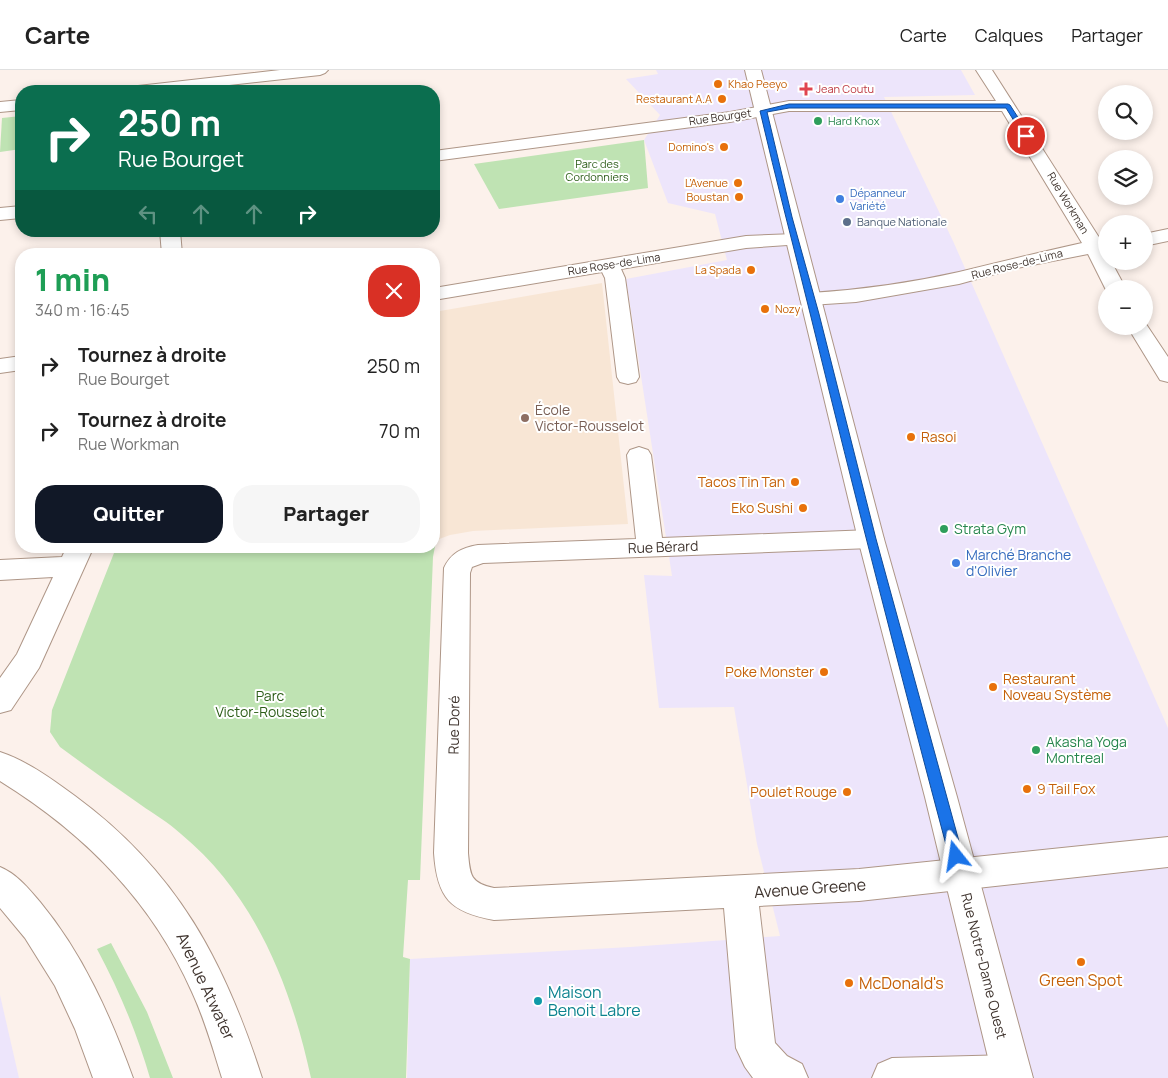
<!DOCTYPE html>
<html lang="fr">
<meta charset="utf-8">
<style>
:root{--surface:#fff;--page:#f6f6f6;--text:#222;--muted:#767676;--line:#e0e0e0;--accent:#111827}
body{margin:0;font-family:Manrope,sans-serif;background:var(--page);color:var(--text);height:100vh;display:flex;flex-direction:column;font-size:19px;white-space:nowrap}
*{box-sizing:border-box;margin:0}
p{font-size:16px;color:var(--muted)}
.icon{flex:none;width:28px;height:28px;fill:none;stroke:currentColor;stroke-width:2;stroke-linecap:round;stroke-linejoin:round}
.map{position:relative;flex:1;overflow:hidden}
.side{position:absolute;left:15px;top:178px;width:425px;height:305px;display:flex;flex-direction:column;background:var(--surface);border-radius:20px;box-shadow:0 2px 8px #0003}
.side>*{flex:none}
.hud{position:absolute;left:15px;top:15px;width:425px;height:152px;border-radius:20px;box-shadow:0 2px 8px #0003;background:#0b6e4f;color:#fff;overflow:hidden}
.controls{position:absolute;left:1098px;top:15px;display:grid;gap:10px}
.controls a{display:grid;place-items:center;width:55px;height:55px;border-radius:50%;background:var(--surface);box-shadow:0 2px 8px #0003;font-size:25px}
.pin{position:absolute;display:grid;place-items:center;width:42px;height:42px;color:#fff;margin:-21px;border:2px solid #fff;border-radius:50%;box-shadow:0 1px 5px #0007}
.me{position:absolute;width:55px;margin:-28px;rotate:345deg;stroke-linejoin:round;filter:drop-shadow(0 0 4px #0008)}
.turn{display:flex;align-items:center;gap:18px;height:105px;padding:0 20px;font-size:22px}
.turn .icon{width:65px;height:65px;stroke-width:2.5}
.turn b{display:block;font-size:35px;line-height:42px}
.lanes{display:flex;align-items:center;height:48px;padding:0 20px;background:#0003;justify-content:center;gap:25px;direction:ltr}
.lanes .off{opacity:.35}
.round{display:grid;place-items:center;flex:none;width:52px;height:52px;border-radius:20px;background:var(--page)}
.head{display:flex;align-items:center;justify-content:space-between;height:85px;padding:0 20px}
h1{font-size:30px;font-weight:800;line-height:38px;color:#1e9e55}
.cta{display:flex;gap:10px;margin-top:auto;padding:10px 20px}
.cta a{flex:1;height:58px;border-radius:20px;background:var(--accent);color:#fff;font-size:20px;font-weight:800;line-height:58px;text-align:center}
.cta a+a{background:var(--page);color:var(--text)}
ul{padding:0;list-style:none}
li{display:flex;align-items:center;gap:15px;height:65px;padding:0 20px}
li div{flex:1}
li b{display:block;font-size:19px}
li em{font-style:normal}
header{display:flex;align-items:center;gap:30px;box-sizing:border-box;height:70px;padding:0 25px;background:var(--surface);border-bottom:1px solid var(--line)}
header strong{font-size:24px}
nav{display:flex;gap:28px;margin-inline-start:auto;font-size:18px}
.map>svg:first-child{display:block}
.commercial{fill:#ede5fb}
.education{fill:#f8e6d5}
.green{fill:#bfe3b3}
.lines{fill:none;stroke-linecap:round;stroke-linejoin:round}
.minor-casing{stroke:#ae9687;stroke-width:2}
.major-casing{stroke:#ae9687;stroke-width:2}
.minor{fill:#fff;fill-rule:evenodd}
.major{fill:#fff;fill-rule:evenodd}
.route{fill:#1a73e8;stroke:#114b97}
.food-dot{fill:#e8710a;stroke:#fff;stroke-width:2}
.health-dot{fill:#e0444e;stroke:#fff;stroke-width:2}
.leisure-dot{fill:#2e9e5b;stroke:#fff;stroke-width:2}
.shop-dot{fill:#3f7fe0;stroke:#fff;stroke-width:2}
.service-dot{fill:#5c6f8a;stroke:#fff;stroke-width:2}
.education-dot{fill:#8d6e63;stroke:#fff;stroke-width:2}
.culture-dot{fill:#0f9aa8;stroke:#fff;stroke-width:2}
.labels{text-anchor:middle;stroke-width:4;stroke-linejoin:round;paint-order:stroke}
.far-food-label{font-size:11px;fill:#c56008;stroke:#fff;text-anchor:end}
.far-health-label{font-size:11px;fill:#be3a42;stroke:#fff;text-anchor:start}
.far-street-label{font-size:11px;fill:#40352f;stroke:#fff}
.far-leisure-label{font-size:11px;fill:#27864d;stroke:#fff;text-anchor:start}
.far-park-label{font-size:11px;fill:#2b5c17;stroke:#fff}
.far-shop-label{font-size:11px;fill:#366cbe;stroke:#fff;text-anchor:start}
.far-service-label{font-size:11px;fill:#4e5e75;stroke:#fff;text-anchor:start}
.education-label{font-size:14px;fill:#785e54;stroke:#fff;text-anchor:start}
.food-label{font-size:14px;fill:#c56008;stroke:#fff;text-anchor:end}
.leisure-label{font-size:14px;fill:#27864d;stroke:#fff;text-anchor:start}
.street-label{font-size:14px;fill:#40352f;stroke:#fff}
.shop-label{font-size:14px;fill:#366cbe;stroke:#fff;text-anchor:start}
.park-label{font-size:14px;fill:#2b5c17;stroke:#fff}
.near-street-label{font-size:16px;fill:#40352f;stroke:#fff}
.near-food-label{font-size:16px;fill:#c56008;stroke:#fff}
.near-culture-label{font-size:16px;fill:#0d838f;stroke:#fff;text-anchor:start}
</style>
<header>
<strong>Carte</strong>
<nav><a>Carte</a><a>Calques</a><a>Partager</a></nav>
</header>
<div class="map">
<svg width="1168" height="1008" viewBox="0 0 1168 1008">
<rect width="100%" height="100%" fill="#fcf1eb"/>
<g class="commercial">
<polygon points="656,0 961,0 975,25 884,27 953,171 1168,658 1168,1008 407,1008 410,889 630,877 780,866 757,774 734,637 659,638 644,505 672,506 626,209 727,190 715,144 668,133 644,70 660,45 626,9 658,4"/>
<polygon points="0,925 19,1008 0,1008"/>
</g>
<g class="education">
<polygon points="602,213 628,454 473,461 450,465 434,471 434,242"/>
<polygon points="116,476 218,476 210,480 114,483"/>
</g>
<g class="green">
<polygon points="21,46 21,79 0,82 2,48"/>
<polygon points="644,70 648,118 499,139 474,94"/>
<path d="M434,471H436L433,487L420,810H408L403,887L410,889L406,1008H311C291,916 255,825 181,764C169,753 154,744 141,735C114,716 87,697 60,677L50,662L52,640L114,483L210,480L218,476H434Z"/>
<path d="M111,873L147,942L173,1008H150C137,963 119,920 97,879Z"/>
</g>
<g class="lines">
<defs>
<g id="minor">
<polygon points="280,0 328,0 325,3 320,5 176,21 130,21 132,18 138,16"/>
<path d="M976,0H992L1100,169L1106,168V191H1111L1126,219L1106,220L1088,184L1017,198L959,214L856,232L810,235L803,233L800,229L803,225L810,223C860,220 910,213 959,202C1000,192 1041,182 1082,173L1002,41H789L730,52L434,91V81L730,42L789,31H996Z"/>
<polygon points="21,30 21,40 0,42 0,32"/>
<polygon points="21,136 21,148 0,150 0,138"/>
<polygon points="1168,159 1168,171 1144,176 1144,164"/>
<polygon points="160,161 180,161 182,184 162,184"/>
<polygon points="795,164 802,166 805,170 802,174 746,178 621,199 625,208 639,307 636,312 628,314 620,312 617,307 605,208 602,202 434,230 434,218 746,166"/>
<polygon points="1144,251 1168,287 1168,312 1160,310 1127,256 1144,256"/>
<polygon points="21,286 21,300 0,303 0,289"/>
<path d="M639,377L648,380L651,385L662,468L871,460L880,463L884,469L880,475L871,478L483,493L472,497L470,503L468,783C470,805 470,813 494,818L859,799L1168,767V797L859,831L759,836L775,973L787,986L802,994L808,1008H753L745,997L736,978L724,838L494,850C450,842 437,828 434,783L444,498C451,483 461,478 478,475L636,469L627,385L630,380Z"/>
<polygon points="67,476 94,476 39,598 11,640 0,643 0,608 17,584 53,507 0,510 0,490 62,487"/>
<polygon points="1012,985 1026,991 1032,1005 1031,1008 872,1008 878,994 892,988"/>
</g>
<g id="major">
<polygon points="745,0 761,0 884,469 957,727 1033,1008 993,1008 925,727 858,469"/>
<path d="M0,682C27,691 52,709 75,726C177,801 224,890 262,1008H222C213,979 205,950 192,922C152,831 84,763 0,711Z"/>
<path d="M0,797C17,804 28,818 40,832C83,884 110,945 133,1008H93L75,959L55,916L25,868L0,838Z"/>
</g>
</defs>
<use href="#minor" class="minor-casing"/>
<use href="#major" class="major-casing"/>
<use href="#minor" class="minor"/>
<use href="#major" class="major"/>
</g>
<path class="route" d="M789,34H1008L1010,35L1030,66L1024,67L1006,38H789L767,42L792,147L819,244L876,469L963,786L961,790L956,792L951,790L949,786C901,606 855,427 811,247C794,178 776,110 760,41Z"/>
<g class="food-dot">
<circle cx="718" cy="14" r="5"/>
<circle cx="722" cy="29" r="5"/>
<circle cx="724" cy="77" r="5"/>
<circle cx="738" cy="113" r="5"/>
<circle cx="739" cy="127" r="5"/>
<circle cx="751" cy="200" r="5"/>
<circle cx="765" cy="239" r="5"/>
<circle cx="911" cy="367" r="5"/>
<circle cx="795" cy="412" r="5"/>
<circle cx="803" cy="438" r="5"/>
<circle cx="824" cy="602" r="5"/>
<circle cx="993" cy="617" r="5"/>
<circle cx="1027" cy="719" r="5"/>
<circle cx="847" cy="722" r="5"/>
<circle cx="1081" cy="892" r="5"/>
<circle cx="849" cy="913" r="5"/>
</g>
<path class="health-dot" d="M803.5 11.5h5v5h5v5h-5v5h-5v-5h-5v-5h5z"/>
<g class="leisure-dot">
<circle cx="818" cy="51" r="5"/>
<circle cx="944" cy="459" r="5"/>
<circle cx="1036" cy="680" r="5"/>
</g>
<g class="shop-dot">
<circle cx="840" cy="129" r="5"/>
<circle cx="956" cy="493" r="5"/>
</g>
<circle class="service-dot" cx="847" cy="152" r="5"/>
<circle class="education-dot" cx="525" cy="348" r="5"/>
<circle class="culture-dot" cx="538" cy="931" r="5"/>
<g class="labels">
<g class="far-food-label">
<text x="728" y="18" text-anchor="start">Khao Peeyo</text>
<text x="712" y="33">Restaurant A.A</text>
<text x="714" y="81">Domino's</text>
<text x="728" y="117">L’Avenue</text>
<text x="729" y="131">Boustan</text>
<text x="741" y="204">La Spada</text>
<text x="775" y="243" text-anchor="start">Nozy</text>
</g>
<g class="far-health-label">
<text x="816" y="23">Jean Coutu</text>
</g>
<g class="far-street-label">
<text transform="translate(720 47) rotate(-8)" y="4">Rue Bourget</text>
<text transform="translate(1068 133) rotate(59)" y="4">Rue Workman</text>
<text transform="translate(614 194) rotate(-9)" y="4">Rue Rose-de-Lima</text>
<text transform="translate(1017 194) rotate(-14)" y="4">Rue Rose-de-Lima</text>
</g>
<g class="far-leisure-label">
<text x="828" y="55">Hard Knox</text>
</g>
<g class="far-park-label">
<text x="597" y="98">Parc des<tspan x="597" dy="13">Cordonniers</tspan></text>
</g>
<g class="far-shop-label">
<text x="850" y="127">Dépanneur<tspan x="850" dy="13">Variété</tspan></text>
</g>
<g class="far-service-label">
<text x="857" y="156">Banque Nationale</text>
</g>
<g class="education-label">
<text x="535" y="345">École<tspan x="535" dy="16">Victor-Rousselot</tspan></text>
</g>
<g class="food-label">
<text x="921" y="372" text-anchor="start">Rasoi</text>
<text x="785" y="417">Tacos Tin Tan</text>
<text x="793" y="443">Eko Sushi</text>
<text x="814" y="607">Poke Monster</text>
<text x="1003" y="614" text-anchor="start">Restaurant<tspan x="1003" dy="16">Noveau Système</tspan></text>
<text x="1037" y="724" text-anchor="start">9 Tail Fox</text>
<text x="837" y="727">Poulet Rouge</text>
</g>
<g class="leisure-label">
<text x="954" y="464">Strata Gym</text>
<text x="1046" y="677">Akasha Yoga<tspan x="1046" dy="16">Montreal</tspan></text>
</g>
<g class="street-label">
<text transform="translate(663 477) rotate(-2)" y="5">Rue Bérard</text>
<text transform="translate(454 655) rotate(-89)" y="5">Rue Doré</text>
<text transform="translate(984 896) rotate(76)" y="5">Rue Notre-Dame Ouest</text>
</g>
<g class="shop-label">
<text x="966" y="490">Marché Branche<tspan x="966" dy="16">d'Olivier</tspan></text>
</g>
<g class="park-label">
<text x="270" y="631">Parc<tspan x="270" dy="16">Victor-Rousselot</tspan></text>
</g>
<g class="near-street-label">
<text transform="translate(810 818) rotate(-4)" y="6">Avenue Greene</text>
<text transform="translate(206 916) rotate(65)" y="6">Avenue Atwater</text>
</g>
<g class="near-food-label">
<text x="1081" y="916">Green Spot</text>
<text x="859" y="919" text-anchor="start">McDonald's</text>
</g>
<g class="near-culture-label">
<text x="548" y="928">Maison<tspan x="548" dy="18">Benoit Labre</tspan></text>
</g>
</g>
</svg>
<div class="controls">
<a><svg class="icon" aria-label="search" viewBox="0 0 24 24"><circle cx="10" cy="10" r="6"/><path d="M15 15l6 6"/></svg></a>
<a><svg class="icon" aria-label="layers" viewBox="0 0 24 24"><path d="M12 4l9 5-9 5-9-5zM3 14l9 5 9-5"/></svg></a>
<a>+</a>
<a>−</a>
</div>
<div class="pin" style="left:1026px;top:66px;background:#d93025"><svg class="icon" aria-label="arrive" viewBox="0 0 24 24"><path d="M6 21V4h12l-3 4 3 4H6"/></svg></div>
<svg class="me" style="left:956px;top:786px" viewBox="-20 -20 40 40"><path d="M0-17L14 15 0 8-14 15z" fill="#1a73e8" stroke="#fff" stroke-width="4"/></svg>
<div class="hud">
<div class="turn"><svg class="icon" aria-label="right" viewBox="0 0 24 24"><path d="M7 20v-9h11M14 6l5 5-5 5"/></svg><div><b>250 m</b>Rue Bourget</div></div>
<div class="lanes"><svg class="icon off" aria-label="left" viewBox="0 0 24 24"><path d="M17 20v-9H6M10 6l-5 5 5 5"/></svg><svg class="icon off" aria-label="ahead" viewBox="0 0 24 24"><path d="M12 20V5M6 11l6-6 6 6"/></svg><svg class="icon off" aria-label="ahead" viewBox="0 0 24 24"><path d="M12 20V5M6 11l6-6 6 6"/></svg><svg class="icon" aria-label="right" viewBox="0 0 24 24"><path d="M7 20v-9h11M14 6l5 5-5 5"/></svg></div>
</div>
<section class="side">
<div class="head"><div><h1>1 min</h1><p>340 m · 16:45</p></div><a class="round" style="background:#d93025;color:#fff"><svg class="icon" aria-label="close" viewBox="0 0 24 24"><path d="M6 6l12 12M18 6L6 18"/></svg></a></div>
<ul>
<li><svg class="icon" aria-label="right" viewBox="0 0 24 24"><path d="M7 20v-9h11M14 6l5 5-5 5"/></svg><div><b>Tournez à droite</b><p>Rue Bourget</p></div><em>250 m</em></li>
<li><svg class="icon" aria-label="right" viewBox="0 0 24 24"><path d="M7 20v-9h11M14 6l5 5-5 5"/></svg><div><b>Tournez à droite</b><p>Rue Workman</p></div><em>70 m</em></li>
</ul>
<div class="cta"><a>Quitter</a><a>Partager</a></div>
</section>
</div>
